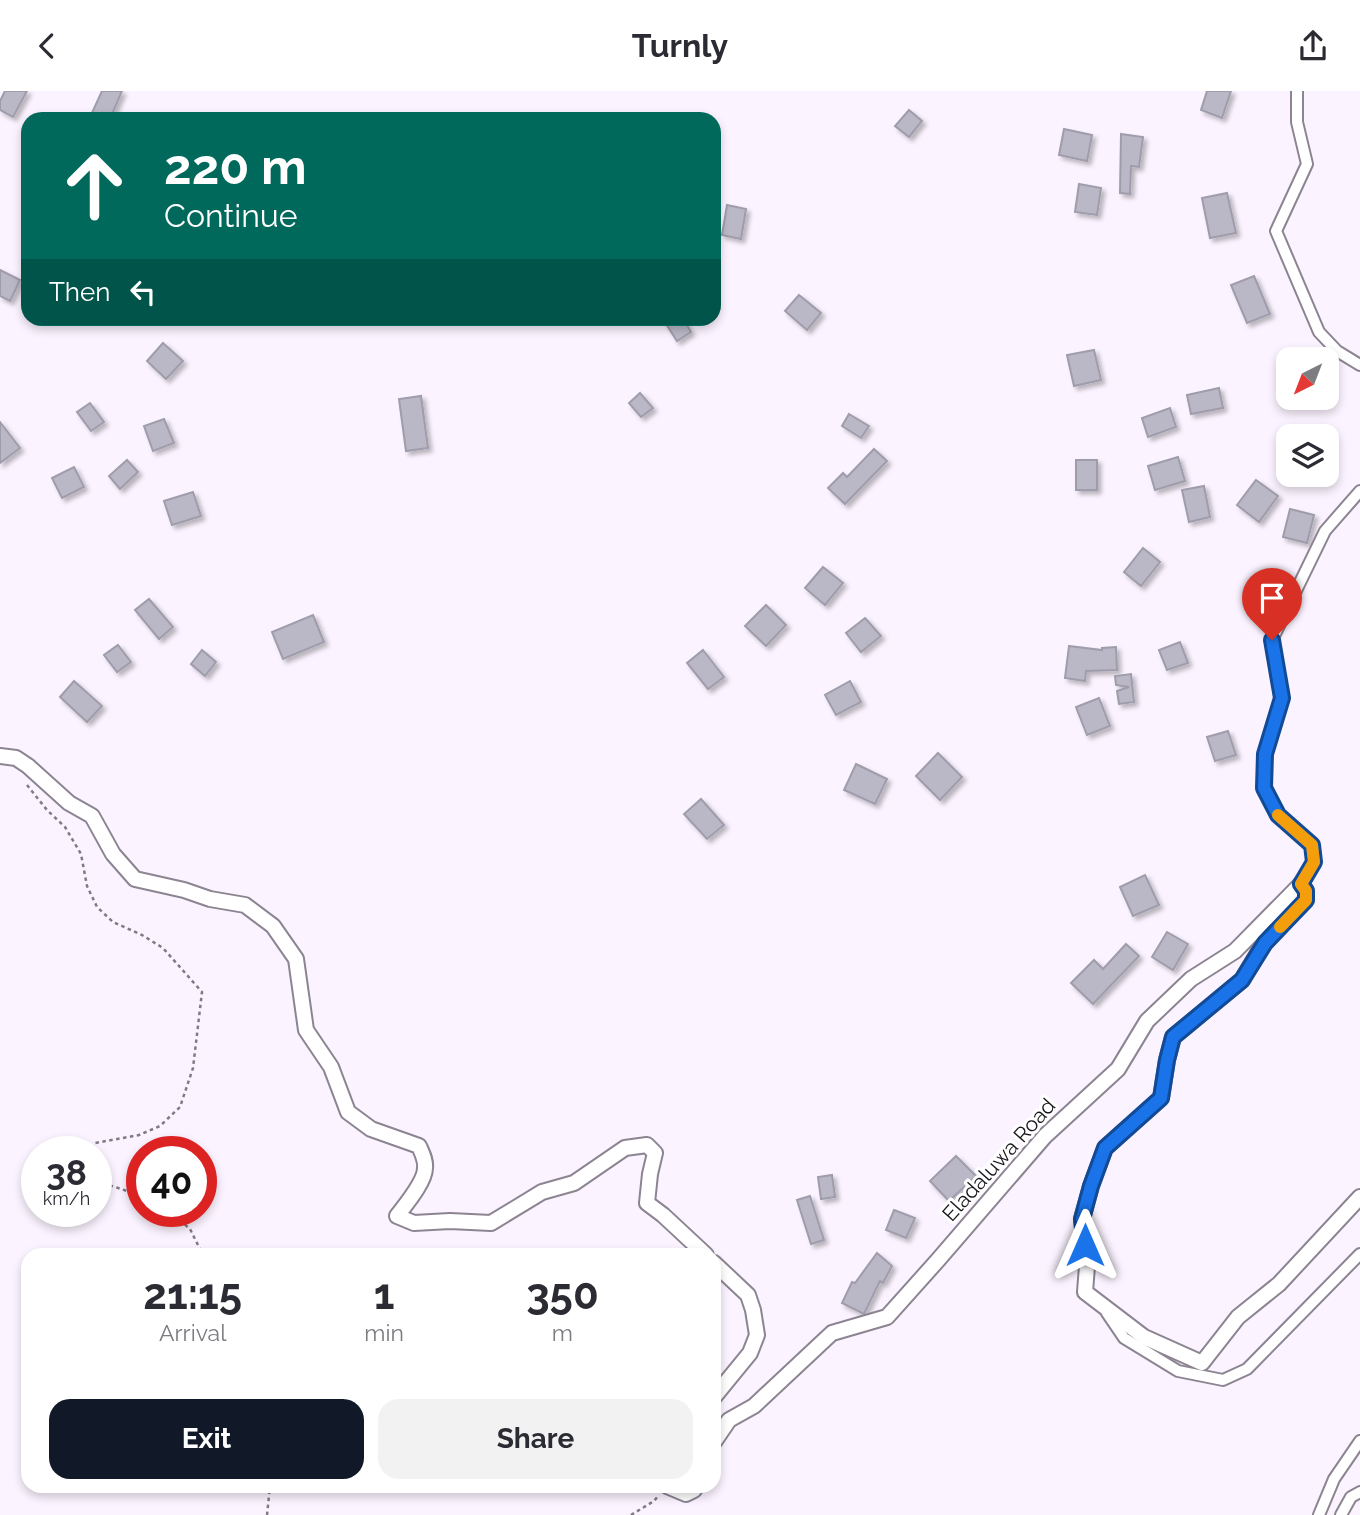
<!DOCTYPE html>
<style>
:root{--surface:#fff;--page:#f2f2f3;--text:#2b2b33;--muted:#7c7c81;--accent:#111827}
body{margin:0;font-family:Raleway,sans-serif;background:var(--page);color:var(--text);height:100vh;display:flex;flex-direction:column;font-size:26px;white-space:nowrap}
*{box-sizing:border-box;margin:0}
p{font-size:23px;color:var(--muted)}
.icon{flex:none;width:38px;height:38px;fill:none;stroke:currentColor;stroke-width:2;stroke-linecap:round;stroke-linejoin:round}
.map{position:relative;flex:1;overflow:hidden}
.panel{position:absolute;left:21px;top:1157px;width:700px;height:245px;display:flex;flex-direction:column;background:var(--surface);border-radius:21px;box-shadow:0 4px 10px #0003}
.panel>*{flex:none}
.banner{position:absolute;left:21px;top:21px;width:700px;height:214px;border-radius:21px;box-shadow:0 4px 10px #0003;background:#00695c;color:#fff;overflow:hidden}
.needle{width:46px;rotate:222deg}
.tools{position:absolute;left:1276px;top:256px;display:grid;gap:14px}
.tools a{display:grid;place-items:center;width:63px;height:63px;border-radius:14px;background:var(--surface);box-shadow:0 4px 10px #0003;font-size:35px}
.speed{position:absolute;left:21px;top:1045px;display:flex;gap:14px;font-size:35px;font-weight:700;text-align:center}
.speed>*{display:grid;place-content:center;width:91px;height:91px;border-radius:50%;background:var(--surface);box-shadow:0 4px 10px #0003;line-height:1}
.speed small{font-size:18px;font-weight:400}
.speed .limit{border:10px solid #d22;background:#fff;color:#111}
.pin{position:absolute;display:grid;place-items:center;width:60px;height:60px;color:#fff;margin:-72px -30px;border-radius:50% 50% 50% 0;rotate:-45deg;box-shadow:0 0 7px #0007}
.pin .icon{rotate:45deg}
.me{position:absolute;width:77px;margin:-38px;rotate:0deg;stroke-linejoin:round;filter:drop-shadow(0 0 5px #0008)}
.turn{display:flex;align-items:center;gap:24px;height:147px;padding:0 28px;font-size:32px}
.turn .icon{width:91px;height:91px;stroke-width:2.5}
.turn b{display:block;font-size:49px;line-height:60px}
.then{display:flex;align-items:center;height:66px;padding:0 28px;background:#0003;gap:14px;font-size:26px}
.eta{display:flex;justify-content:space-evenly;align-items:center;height:119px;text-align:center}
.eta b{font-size:42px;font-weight:700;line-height:49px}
.primary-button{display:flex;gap:14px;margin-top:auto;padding:14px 28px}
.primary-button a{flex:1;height:80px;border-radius:21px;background:var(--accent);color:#fff;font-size:28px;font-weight:700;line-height:80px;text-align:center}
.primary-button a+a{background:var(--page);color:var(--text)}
header{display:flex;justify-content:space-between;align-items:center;height:91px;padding:0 28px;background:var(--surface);font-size:32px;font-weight:700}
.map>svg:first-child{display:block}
.building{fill:#bab7c7;stroke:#9f9cab;stroke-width:2;filter:url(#shadow)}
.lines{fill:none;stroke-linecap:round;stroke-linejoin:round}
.minor-casing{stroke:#8d8492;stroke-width:14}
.tertiary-casing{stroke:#8d8492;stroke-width:18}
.path{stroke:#807b83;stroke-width:2.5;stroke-dasharray:3.5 3.5;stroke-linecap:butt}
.minor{stroke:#fff;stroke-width:10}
.tertiary{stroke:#fff;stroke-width:14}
.route-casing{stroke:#114b97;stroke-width:18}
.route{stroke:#1a73e8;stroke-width:12}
.slow{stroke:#f59e0b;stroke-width:12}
.labels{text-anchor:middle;stroke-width:6;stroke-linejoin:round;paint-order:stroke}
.street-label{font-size:21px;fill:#1a171c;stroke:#fff}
</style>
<header><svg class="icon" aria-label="back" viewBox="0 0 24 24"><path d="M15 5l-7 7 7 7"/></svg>Turnly<svg class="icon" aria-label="share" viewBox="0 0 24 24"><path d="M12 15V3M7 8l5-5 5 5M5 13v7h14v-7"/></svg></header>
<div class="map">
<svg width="1360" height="1424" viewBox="0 0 1360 1424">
<defs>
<filter id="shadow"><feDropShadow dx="3.5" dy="3.5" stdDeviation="2" flood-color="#0004"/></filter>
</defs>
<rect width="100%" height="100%" fill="#fbf3ff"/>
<g class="building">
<polygon points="5,0 27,0 13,26 0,19 0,10"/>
<polygon points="102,0 122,0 110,28 100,28 91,24"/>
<polygon points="1207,0 1231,0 1222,27 1201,19"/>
<polygon points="909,19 922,30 909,46 895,35"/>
<polygon points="1064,38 1092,44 1087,70 1059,64"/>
<polygon points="1121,43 1143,46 1139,76 1131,75 1130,103 1120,102"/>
<polygon points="1079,93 1101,97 1097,124 1075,121"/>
<polygon points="1227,102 1236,142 1210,147 1202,107"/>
<polygon points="727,114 746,118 741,148 722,144"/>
<polygon points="0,179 20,189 10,210 0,205"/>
<polygon points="1254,185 1270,223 1247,232 1231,194"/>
<polygon points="799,204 821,222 807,239 785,220"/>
<polygon points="663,228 683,228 691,241 677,250"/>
<polygon points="163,252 183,270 166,288 147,270"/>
<polygon points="1094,259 1101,289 1074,295 1067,264"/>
<polygon points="1219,297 1223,317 1191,323 1187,304"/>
<polygon points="640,302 653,317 641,326 629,312"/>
<polygon points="421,305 428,357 406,360 399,308"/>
<polygon points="90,312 104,331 91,340 77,321"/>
<polygon points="1170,317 1176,336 1148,346 1142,327"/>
<polygon points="849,323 869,335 861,347 842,335"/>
<polygon points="164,328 174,352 153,360 144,335"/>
<polygon points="0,331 20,357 0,372"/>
<polygon points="874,358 887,370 845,413 828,397 843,382 847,386"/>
<polygon points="1178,366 1185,390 1155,399 1148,375"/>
<polygon points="127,369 138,381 120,398 109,385"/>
<rect x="1076" y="369" width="21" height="30"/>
<polygon points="74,376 84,396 62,407 52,387"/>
<polygon points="1256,389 1278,405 1259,431 1237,414"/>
<polygon points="1204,395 1210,426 1189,431 1182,399"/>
<polygon points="193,401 201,425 172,434 164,410"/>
<polygon points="1290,418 1314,424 1307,452 1283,446"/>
<polygon points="1143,457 1160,471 1141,495 1124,481"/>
<polygon points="823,476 843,492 825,514 805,497"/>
<polygon points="149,508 173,536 159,548 135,519"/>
<polygon points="766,514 786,534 766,555 745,535"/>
<polygon points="313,524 324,551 283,568 272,541"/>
<polygon points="865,527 881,545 861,561 846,542"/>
<polygon points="1180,551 1188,572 1167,579 1159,559"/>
<polygon points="118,554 131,571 117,581 104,564"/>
<polygon points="1069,555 1102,559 1102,557 1116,556 1117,579 1086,580 1085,590 1065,587"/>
<polygon points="202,559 216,571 205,585 191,573"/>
<polygon points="703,559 724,586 708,598 687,572"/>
<polygon points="1131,583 1134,611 1119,613 1117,600 1129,596 1116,594 1115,585"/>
<polygon points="74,590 102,615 87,631 60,606"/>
<polygon points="850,590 861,611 836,624 825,604"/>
<polygon points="1099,607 1110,635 1087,644 1076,616"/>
<polygon points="1228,640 1236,664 1215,670 1207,646"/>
<polygon points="938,662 962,686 940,709 916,685"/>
<polygon points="856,673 887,688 875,713 844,699"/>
<polygon points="701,708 724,734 707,748 684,723"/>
<polygon points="1145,784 1159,814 1133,825 1120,796"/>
<polygon points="1167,841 1188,853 1173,879 1152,866"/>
<polygon points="1126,853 1139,865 1093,913 1071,892 1094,869 1103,878"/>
<polygon points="956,1065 976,1085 949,1110 930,1090"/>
<polygon points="832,1084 835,1106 821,1108 818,1086"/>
<polygon points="810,1105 824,1149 811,1153 797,1109"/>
<polygon points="894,1119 915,1127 906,1147 886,1139"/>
<polygon points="877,1162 892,1175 883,1192 880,1190 864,1223 842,1212 852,1191 855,1192"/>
</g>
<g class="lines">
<defs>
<g id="minor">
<polyline points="1297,0 1297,31 1307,73 1276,140 1319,241 1337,260 1360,274"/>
<polyline points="1301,793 1314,771 1313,754 1278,724 1264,697 1265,663 1282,607 1272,549 1325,440 1360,400"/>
<polyline points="1107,1222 1124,1247 1178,1280 1223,1289 1247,1278 1360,1163"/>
<polyline points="1319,1424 1334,1388 1360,1350"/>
<polyline points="1341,1424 1351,1406 1360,1401"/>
</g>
<g id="tertiary">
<path d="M0,665L16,667L28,675L69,712L92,725L113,763L135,788L184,799L210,808L245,814L273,835L296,868L306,939L331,976L348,1021L371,1038L419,1055C422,1062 426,1069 425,1077C425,1091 406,1113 397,1125L414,1132L450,1130L491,1132L542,1101L574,1092L625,1057L647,1054L655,1062L650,1083L647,1112L663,1124L706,1164"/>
<polyline points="714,1172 748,1204 753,1219 757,1244 750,1262 714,1306"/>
<polyline points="714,1351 729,1329 754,1315 832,1242 887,1226 938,1169 1045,1045 1118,978 1147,930 1191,888 1235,860 1301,793 1306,800 1306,809 1264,852 1242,889 1173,946 1167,969 1161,1007 1105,1057 1091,1095 1082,1128 1087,1175 1085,1201 1144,1246 1202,1272 1238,1226 1279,1193 1360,1106"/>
<polyline points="667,1395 686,1403 694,1399 696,1395"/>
</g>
</defs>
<use href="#minor" class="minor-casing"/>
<use href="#tertiary" class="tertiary-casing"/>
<g class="path">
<polyline points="27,694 47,719 65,736 81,763 87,795 97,816 113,831 142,844 163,857 202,901 193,977 180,1016 160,1035 139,1044 95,1052 89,1060"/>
<polyline points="96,1092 103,1092 142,1105"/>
<polyline points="169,1120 190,1138 201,1160 206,1164"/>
<polyline points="267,1424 270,1395"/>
<polyline points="631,1424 654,1410 659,1404"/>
</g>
<use href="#minor" class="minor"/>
<use href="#tertiary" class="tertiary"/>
</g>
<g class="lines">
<defs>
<polyline id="route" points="1085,1154 1082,1128 1091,1095 1105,1057 1161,1007 1167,969 1173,946 1242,889 1265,852 1306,809 1306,800 1301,793 1314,771 1312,754 1278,724 1264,697 1265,663 1282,607 1272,549"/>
</defs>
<use href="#route" class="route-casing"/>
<use href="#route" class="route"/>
<polyline class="slow" points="1278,724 1312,754 1314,771 1301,793 1306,800 1306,809 1280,836"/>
</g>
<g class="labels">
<g class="street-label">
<text transform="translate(999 1069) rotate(-48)" y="7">Eladaluwa Road</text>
</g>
</g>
</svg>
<div class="tools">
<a><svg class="needle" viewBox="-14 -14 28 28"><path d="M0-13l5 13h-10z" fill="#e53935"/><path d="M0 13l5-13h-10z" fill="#7c7c81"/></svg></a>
<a><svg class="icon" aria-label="layers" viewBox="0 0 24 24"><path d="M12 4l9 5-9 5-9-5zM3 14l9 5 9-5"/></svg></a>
</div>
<div class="speed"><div>38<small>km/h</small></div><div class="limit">40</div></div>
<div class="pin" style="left:1272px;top:549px;background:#d93025"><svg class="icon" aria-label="arrive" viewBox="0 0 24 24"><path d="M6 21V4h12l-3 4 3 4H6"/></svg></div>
<svg class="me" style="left:1085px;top:1154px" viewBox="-20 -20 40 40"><path d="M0-17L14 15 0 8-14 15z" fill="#1a73e8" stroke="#fff" stroke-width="4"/></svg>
<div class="banner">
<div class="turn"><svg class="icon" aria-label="ahead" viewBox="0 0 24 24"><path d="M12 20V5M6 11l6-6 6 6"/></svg><div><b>220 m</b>Continue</div></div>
<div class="then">Then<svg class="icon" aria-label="left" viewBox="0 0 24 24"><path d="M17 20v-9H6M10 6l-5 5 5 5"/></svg></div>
</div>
<section class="panel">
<div class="eta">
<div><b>21:15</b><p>Arrival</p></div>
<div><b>1</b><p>min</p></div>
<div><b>350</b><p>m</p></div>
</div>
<div class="primary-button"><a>Exit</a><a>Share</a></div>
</section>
</div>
